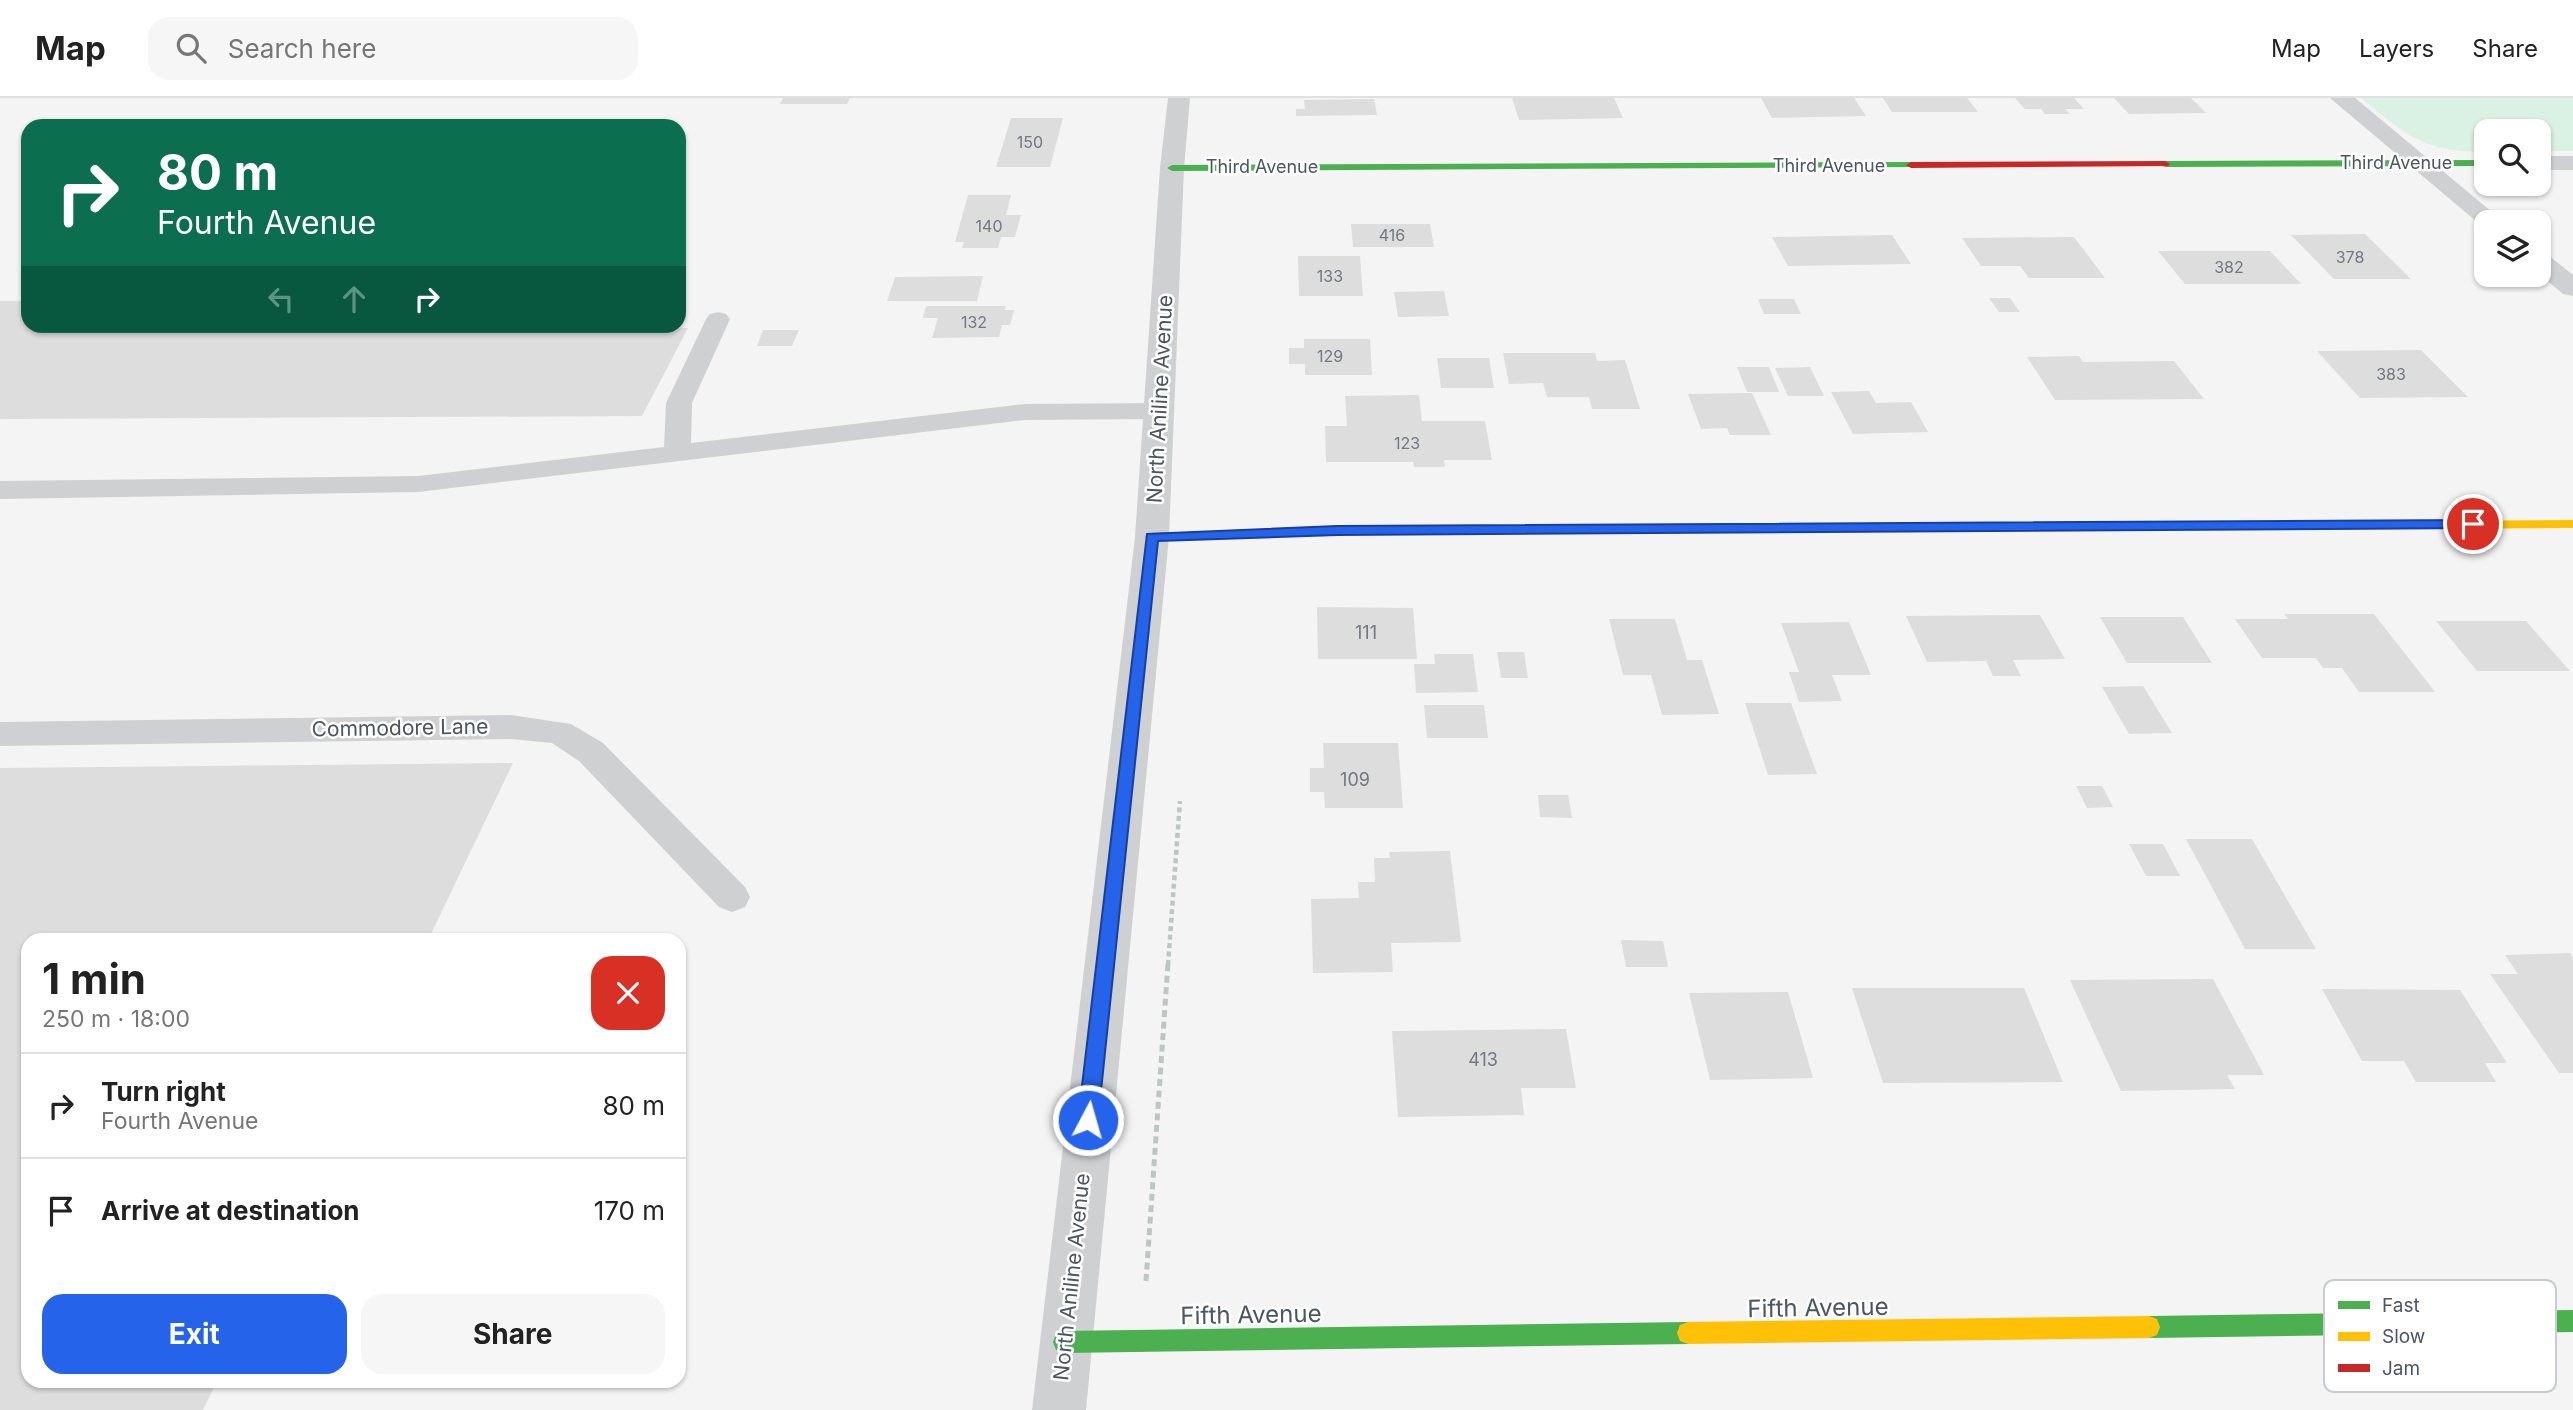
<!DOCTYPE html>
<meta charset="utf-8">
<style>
:root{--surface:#fff;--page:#f6f6f6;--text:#222;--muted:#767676;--line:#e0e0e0;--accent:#2563eb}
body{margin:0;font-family:Inter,sans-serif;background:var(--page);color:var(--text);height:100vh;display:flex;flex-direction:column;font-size:26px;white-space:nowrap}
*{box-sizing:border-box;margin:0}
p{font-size:23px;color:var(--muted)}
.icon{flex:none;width:38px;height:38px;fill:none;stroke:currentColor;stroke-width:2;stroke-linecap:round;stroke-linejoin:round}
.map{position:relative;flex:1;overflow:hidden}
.drawer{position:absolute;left:21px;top:835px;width:665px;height:455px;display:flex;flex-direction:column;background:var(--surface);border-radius:21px;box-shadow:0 2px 5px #0004}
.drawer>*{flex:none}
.guide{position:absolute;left:21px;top:21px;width:665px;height:214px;border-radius:21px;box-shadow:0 2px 5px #0004;background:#0b6e4f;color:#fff;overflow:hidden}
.buttons{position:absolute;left:2474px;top:21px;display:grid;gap:14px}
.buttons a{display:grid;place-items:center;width:77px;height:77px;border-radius:14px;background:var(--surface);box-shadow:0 2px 5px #0004;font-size:35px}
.pin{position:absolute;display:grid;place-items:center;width:60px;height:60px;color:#fff;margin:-30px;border:4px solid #fff;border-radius:50%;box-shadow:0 2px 7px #0007}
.me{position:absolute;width:77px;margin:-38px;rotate:6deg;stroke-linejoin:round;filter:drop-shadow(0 0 5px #0008)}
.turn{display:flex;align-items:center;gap:24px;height:147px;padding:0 21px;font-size:32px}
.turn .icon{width:91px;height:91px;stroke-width:2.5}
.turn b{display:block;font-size:49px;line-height:60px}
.lanes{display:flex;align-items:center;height:66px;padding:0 21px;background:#0003;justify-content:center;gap:35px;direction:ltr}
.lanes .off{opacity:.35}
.round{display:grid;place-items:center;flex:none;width:74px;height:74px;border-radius:21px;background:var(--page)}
.head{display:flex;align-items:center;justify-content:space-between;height:119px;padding:0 21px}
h1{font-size:42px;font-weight:700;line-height:52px}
.primary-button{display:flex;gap:14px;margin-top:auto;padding:14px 21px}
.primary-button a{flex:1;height:80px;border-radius:21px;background:var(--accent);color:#fff;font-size:28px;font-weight:700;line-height:80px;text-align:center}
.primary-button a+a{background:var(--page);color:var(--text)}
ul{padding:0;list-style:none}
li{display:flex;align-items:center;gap:21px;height:105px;padding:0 21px;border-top:2px solid var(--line)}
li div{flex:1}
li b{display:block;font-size:26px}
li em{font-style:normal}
header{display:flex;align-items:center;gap:42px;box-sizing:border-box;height:98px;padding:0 35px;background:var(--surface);border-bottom:2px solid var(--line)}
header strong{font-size:33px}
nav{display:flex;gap:38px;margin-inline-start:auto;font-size:24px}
.search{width:490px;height:63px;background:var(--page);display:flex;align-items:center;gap:18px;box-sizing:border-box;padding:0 24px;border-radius:21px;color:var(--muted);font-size:26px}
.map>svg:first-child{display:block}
.green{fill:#d9f2e3}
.building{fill:#ddddde}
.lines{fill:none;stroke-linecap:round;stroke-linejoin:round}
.path-far1{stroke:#bcc7c4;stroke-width:4.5;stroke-dasharray:5 3.5;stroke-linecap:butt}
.path{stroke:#bcc7c4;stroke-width:5;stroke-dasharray:7 4.5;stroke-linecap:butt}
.lane{fill:#ced0d2;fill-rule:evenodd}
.street{fill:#ced0d2;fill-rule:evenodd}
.fast{fill:#4caf50;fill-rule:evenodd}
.slow{fill:#ffc107;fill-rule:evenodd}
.jam{fill:#c62828;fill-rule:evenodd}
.route{fill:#2563eb;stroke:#184099;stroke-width:2}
.labels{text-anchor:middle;stroke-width:5;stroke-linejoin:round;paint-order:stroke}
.far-number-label{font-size:16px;fill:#707881}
.far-street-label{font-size:18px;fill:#4a5661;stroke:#fff}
.number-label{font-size:18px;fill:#707881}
.street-label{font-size:21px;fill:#4a5661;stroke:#fff}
.near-street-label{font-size:24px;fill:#4a5661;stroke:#fff}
.key{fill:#fff;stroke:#c9ccd0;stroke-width:2}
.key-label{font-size:19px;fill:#4a5661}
</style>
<header>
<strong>Map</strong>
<div class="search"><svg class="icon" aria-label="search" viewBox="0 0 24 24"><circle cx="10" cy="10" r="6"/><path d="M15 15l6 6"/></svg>Search here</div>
<nav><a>Map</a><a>Layers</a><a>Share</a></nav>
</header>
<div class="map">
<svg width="2573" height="1312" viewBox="0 0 2573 1312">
<rect width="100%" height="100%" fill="#f4f4f4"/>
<path class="green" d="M2361,0H2573V53H2539V33H2487V54C2423,54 2407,38 2361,0Z"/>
<g class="building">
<polygon points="783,0 850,0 847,6 780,6"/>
<polygon points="1512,0 1614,0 1623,20 1519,22"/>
<polygon points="1761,0 1854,0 1866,18 1772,20"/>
<polygon points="1883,0 1967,0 1978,14 1892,14"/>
<polygon points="2015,0 2074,0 2084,11 2065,11 2070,16 2045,16 2041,11 2025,11"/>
<polygon points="2114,0 2191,0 2206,15 2129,16"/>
<polygon points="1374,1 1377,17 1296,18 1296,11 1305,11 1304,2"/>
<polygon points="1011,20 1063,20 1050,69 996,69"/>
<polygon points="968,97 1011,97 1006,117 1021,117 1015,139 1001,139 998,150 962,150 964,144 955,144"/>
<polygon points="1351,126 1430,126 1434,149 1353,149"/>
<polygon points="2365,136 2411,181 2334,181 2291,137"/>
<polygon points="1892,137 1911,166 1788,168 1772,139"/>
<polygon points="2074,139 2105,180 2029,180 2020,168 1981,168 1962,140"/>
<polygon points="2158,153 2270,153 2301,186 2185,186"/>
<polygon points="1298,158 1360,158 1363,198 1299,198"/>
<polygon points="983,178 977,203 887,203 895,179"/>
<polygon points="1444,193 1449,218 1398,219 1394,194"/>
<polygon points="1989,200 2010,200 2020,214 1999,214"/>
<polygon points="1758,201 1794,201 1801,216 1764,216"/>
<polygon points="0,203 28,203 28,228 616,228 615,230 688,230 642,318 0,321"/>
<polygon points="926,208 1006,208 1005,212 1014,212 1010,227 1002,227 999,239 932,240 938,220 923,220"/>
<polygon points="763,232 799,232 792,248 757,248"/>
<polygon points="1304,241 1370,241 1372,277 1305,277 1305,266 1289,266 1289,250 1304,250"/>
<polygon points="2421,252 2468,299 2360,300 2317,253"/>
<polygon points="1503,255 1595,255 1597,263 1625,262 1640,311 1592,311 1589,299 1547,299 1543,285 1509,286"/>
<polygon points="2079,258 2083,264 2174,263 2204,301 2055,302 2027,259"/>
<polygon points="1437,260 1489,260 1494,290 1441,290"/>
<polygon points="1737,269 1769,269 1779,294 1747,294"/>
<polygon points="1810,269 1824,298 1788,298 1775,270"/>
<polygon points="1869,293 1876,305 1911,304 1928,334 1853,336 1831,294"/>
<polygon points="1752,295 1771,337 1730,337 1727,330 1701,331 1688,296"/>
<polygon points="1419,297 1422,323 1485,323 1492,362 1444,362 1445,369 1414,369 1413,364 1326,364 1325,328 1347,328 1345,298"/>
<polygon points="1317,509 1413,510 1417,561 1318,561"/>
<polygon points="2284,516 2374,516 2435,594 2359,594 2342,570 2323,570 2316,560 2262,560 2235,521 2288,521"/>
<polygon points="2040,517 2065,561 2013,562 2021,578 1993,578 1986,563 1927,564 1906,518"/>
<polygon points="2100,519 2183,519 2212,565 2127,565"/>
<polygon points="1609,521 1675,521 1687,562 1702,562 1719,616 1662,617 1651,577 1623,577"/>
<polygon points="2436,523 2526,523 2570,573 2477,573"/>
<polygon points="1849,524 1871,577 1832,577 1842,603 1799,604 1789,574 1799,574 1781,525"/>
<polygon points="1497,554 1524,554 1528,580 1501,580"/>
<polygon points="1434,556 1473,556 1478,594 1416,595 1414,566 1435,566"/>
<polygon points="2143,588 2172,635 2129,636 2102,589"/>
<polygon points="1745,605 1791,605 1817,676 1768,677"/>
<polygon points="1424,607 1484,607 1488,640 1427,640"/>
<polygon points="1323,645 1398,645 1403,710 1325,710 1324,694 1310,694 1310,670 1324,670"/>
<polygon points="513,665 428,842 28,842 28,1283 217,1283 203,1312 0,1312 0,670"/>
<polygon points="2076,688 2102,688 2113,709 2087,710"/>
<polygon points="1538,697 1568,697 1572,720 1540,719"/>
<polygon points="2186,741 2252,741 2316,851 2245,851"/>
<polygon points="2129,746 2163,746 2180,778 2146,778"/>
<polygon points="1450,753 1461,844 1391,845 1393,874 1313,875 1311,801 1359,800 1358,784 1375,784 1374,760 1390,760 1389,754"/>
<polygon points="1621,842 1663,843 1668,869 1626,869"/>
<polygon points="2570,855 2573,860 2573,975 2559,975 2490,876 2518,876 2505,857"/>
<polygon points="2213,881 2264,977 2227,977 2235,991 2121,993 2070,882"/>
<polygon points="1852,890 2024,890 2063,984 1883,985"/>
<polygon points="2322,891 2460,892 2507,965 2485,965 2496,984 2416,984 2404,963 2362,963"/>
<polygon points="1788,894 1813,980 1710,982 1689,895"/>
<polygon points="1566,931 1576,990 1521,990 1524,1017 1398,1019 1392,933"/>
</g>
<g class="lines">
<polyline class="path-far1" points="1168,867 1180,703"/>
<polyline class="path" points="1146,1183 1168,865"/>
<g class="lane">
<polygon points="718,214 726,216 730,221 692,305 691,345 1024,306 1159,305 1168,308 1172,313 1168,318 1159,321 1024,322 418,394 0,401 0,383 418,378 664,349 666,305 706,221 710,216"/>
<polygon points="511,617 571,626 603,645 745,789 750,799 745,809 732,814 719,809 579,663 552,645 511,641 0,648 0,624"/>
</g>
<g class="street">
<polygon points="1168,0 1190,0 1184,70 1169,439 1086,1312 1032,1312 1135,439 1160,70"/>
<polygon points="2330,0 2355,0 2504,124 2487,124 2487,130 2483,129"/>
<rect x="2539" y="58" width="34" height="14"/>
<polygon points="2539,155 2548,157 2573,177 2573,198 2563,196 2539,176"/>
</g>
<g class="fast">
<polygon points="2487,62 2487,68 2165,69 2160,66 2165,63"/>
<polygon points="1911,64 1916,67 1914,69 1172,73 1167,70 1172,67"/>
<polygon points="2177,424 2182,425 2182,431 1687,435 1680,431 1687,427"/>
<polygon points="2573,1212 2573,1234 2149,1240 2141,1237 2138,1229 2141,1221 2149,1218"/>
<polygon points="1688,1224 1696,1227 1699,1235 1696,1243 1688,1246 1064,1255 1056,1252 1053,1244 1056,1236 1064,1233"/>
</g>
<g class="slow">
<polygon points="2573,422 2573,430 2177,432 2170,428 2177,424"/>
<polygon points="1687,427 1692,428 1694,431 1692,434 1367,437 1360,433 1367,429"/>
<polygon points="2149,1218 2157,1221 2160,1229 2157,1237 2149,1240 1688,1246 1680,1243 1677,1235 1680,1227 1688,1224"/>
</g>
<g class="jam">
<polygon points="2165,63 2170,66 2168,68 1911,70 1906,67 1911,64"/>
<polygon points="1367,429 1372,430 1374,433 1372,436 1152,443 1145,439 1152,435"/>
</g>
</g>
<polygon class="route" points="2473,422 2480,426 2478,430 1337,437 1158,443 1098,1022 1095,1028 1088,1031 1081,1028 1078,1022 1147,436 1337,428"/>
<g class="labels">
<g class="far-number-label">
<text x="1030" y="50">150</text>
<text x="989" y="134">140</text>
<text x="1392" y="143">416</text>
<text x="2350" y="165">378</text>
<text x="2229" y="175">382</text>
<text x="1330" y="184">133</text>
<text x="974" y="230">132</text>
<text x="1330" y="264">129</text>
<text x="2391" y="282">383</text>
<text x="1407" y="351">123</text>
</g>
<g class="far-street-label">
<text x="2396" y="71">Third Avenue</text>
<text x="1829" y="74">Third Avenue</text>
<text x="1262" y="75">Third Avenue</text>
</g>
<g class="number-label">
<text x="1366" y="541">111</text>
<text x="1355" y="688">109</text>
<text x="1483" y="968">413</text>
</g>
<g class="street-label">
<text transform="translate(1160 301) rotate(-87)" y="7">North Aniline Avenue</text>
<text transform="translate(400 630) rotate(-1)" y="7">Commodore Lane</text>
<text transform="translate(1072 1179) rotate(-84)" y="7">North Aniline Avenue</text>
</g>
<g class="near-street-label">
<text transform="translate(1818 1210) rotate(-1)" y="8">Fifth Avenue</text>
<text transform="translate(1251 1217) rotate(-1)" y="8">Fifth Avenue</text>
</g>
</g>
<rect x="2324" y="1182" width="232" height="112" rx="10" class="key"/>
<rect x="2338" y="1203" width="32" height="8" fill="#4caf50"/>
<rect x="2338" y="1234" width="32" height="9" fill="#ffc107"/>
<rect x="2338" y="1266" width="32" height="8" fill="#c62828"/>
<g class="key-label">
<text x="2382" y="1214">Fast</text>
<text x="2382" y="1245">Slow</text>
<text x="2382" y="1277">Jam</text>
</g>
</svg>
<div class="buttons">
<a><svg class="icon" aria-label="search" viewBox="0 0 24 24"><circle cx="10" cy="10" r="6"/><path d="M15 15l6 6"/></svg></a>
<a><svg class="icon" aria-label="layers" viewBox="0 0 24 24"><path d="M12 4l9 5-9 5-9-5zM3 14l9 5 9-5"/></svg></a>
</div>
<div class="pin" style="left:2473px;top:426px;background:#d93025"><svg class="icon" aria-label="arrive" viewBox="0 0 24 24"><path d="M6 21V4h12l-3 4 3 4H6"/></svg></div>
<svg class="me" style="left:1088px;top:1022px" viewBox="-20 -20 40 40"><circle r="17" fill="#2563eb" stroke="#fff" stroke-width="3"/><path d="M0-11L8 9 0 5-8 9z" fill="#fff"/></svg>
<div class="guide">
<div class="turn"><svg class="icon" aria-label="right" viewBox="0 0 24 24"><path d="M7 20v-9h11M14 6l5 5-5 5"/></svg><div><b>80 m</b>Fourth Avenue</div></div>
<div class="lanes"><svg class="icon off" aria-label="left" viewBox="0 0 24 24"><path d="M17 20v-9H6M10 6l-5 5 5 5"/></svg><svg class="icon off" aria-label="ahead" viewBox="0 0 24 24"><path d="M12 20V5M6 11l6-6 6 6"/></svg><svg class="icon" aria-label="right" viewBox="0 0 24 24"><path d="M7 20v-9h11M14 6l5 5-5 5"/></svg></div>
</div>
<section class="drawer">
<div class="head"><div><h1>1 min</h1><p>250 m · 18:00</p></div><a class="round" style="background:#d93025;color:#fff"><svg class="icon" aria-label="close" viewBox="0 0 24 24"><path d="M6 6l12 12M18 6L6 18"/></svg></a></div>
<ul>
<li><svg class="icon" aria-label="right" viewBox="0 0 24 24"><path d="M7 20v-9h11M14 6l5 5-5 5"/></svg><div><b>Turn right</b><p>Fourth Avenue</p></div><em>80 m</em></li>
<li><svg class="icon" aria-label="arrive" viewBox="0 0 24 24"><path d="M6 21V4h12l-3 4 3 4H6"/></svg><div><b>Arrive at destination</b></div><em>170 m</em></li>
</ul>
<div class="primary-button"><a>Exit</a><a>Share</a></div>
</section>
</div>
